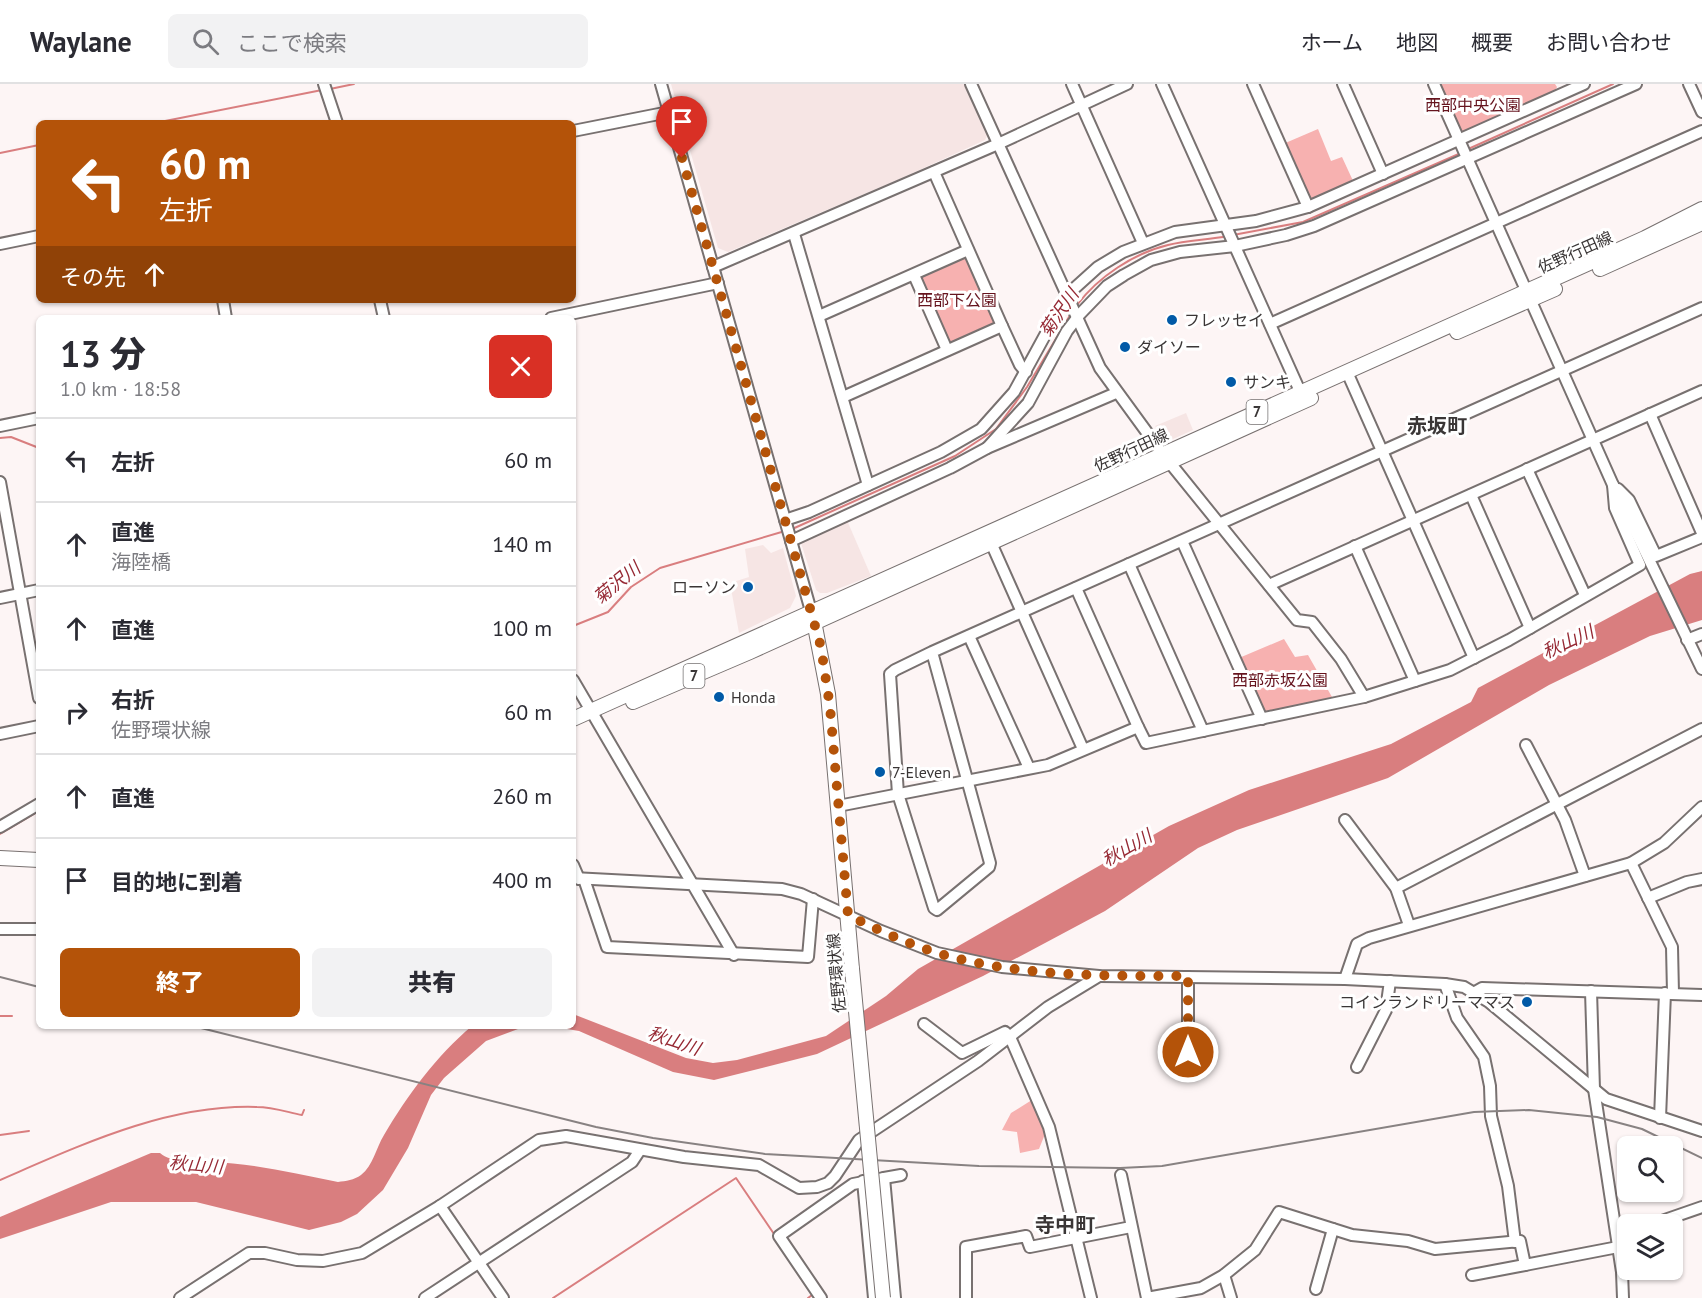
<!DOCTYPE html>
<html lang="ja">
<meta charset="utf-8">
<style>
:root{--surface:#fff;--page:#f2f2f3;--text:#2b2b33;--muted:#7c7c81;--line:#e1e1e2;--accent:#b45309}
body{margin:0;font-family:"PT Sans","Noto Sans JP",sans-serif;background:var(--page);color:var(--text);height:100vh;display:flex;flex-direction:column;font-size:22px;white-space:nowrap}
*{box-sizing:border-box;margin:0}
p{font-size:20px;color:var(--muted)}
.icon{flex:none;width:33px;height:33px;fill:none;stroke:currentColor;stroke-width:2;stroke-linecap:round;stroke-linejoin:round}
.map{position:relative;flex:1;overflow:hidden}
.side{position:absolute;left:36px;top:231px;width:540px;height:714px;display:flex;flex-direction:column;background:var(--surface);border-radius:9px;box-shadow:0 2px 4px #0004}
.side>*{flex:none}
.top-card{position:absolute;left:36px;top:36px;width:540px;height:183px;border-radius:9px;box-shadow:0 2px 4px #0004;background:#b45309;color:#fff;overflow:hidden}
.controls{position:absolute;left:1617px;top:1052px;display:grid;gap:12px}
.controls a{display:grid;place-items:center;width:66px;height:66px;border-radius:9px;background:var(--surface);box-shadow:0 2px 4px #0004;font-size:30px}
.pin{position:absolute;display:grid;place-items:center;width:51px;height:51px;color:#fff;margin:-62px -26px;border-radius:50% 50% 50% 0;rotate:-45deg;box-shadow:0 0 6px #0007}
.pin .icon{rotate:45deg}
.me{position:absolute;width:66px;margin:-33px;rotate:0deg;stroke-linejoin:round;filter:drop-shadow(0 0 4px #0008)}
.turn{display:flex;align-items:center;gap:21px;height:126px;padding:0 24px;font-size:27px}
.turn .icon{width:78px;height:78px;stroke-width:2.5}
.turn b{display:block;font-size:42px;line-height:51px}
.then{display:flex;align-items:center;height:57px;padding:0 24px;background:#0003;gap:12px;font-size:22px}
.round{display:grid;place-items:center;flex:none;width:63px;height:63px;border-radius:9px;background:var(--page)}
.overview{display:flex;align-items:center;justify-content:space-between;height:102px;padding:0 24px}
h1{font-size:36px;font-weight:800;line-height:45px}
.primary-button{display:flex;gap:12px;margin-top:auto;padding:12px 24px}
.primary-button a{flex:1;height:69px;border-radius:9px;background:var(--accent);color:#fff;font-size:24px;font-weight:800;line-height:69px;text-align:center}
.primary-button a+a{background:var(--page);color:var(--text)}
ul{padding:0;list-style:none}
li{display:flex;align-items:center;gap:18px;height:84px;padding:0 24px;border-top:2px solid var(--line)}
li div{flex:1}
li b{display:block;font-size:22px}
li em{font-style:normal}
header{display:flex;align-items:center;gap:36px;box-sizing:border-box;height:84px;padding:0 30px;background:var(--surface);border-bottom:2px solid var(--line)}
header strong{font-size:28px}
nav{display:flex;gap:33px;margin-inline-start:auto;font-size:21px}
.search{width:420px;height:54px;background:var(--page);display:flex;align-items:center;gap:15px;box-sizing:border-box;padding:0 21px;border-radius:9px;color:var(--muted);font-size:22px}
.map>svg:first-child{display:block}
.built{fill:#f6e5e4}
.green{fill:#f7b1b0}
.water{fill:#d97e7f}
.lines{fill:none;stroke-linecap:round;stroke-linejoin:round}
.stream{stroke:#d97e7f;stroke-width:2}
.minor-casing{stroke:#787170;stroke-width:14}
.major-casing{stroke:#787170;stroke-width:16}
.minor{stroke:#fff;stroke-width:10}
.major{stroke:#fff;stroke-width:14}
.rail{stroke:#888282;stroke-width:2}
.major-bridge-casing{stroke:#787170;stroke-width:16;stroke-linecap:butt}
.major-bridge{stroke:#fff;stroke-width:14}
.route{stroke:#b45309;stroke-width:10;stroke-dasharray:0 18}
.poi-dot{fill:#015aa7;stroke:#fff;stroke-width:2}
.labels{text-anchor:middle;stroke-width:6;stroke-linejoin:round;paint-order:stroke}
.shield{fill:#fff;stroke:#757272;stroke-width:1.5}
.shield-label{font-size:15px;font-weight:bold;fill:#3a3636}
.park-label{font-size:16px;fill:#66141e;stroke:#fff}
.street-label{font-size:16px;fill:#3a3636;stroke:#fff}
.poi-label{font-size:16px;fill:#3a3636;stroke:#fff;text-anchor:start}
.water-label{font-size:18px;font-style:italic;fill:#962934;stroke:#fff}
.quarter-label{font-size:20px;font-weight:bold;fill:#3a3636;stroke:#fff}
</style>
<header>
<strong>Waylane</strong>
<div class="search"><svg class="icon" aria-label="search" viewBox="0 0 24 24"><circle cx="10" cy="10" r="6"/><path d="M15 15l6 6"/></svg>ここで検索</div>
<nav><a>ホーム</a><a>地図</a><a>概要</a><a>お問い合わせ</a></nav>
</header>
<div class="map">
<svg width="1702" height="1214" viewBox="0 0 1702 1214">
<rect width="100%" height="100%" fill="#fdf5f5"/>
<g class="built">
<polygon points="671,0 965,0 988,50 985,56 902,94 728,168 718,164"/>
<polygon points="1186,329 1193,346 1173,355 1163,351 1155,342"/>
<polygon points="846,434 871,492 827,509 820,509 816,506 801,459 804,453"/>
<polygon points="763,461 771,469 783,464 796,512 790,524 739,549 730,499 749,493 745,465"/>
</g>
<g class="green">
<polygon points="1439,0 1555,0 1557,3 1554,9 1465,48 1460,46"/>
<polygon points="1318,45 1331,77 1342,73 1354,99 1313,117 1308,115 1283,60"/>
<polygon points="963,173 968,175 996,235 994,241 951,260 947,259 919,192"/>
<polygon points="1284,555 1295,573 1308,571 1332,613 1264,630 1239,574"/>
<polygon points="1035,1014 1047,1045 1039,1065 1020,1069 1017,1048 1002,1046 1011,1029"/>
</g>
<g class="water">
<polygon points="1702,487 1702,536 1650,552 1549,601 1388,694 1237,746 1198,764 1105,827 983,892 817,970 714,996 673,988 579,947 549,942 573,942 573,930 686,974 713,979 737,976 826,952 886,912 918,885 1169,742 1249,706 1391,660 1471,618 1478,604 1690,490"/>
<path d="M472,942H536L518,945L486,957L444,994L431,1011L408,1064L383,1106L357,1130L341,1138L309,1146L196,1118H111L0,1155V1133L151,1069H160C171,1079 195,1077 210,1078C253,1079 296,1090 338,1098C346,1097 354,1096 361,1091C373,1082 376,1064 384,1051C407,1012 437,971 472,942Z"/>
</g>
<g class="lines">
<g class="stream">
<polyline points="330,5 354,0"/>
<polyline points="155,39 322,6"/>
<polyline points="1466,66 1613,0"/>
<polyline points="0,69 39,61"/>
<polyline points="1233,151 1303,138 1461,69"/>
<path d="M1077,221C1098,193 1134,169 1168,161C1188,156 1208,156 1228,152"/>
<polyline points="0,354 11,353 39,364"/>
<polyline points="790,446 955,372 996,345 1027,303 1072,228"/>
<polyline points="573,542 608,528 631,503 660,484 785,447"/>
<polyline points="0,750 39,727"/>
<polyline points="0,932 12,932"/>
<polyline points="0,1051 29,1047"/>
<path d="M0,1096C81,1061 167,1020 257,1023C272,1023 287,1028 302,1031L304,1026"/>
<polyline points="553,1214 736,1094 774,1150 777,1147"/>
<polyline points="808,1214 812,1211"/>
</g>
<defs>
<g id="minor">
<polyline points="324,0 337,39"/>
<polyline points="661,0 811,527"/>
<polyline points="971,0 1100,284 1162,369 1297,536 1312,538 1341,575 1364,613 1450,586 1509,556 1640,481 1615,424 1613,401"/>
<polyline points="1072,0 1143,159"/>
<polyline points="1162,0 1303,314"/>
<polyline points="1253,0 1308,123"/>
<polyline points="1343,0 1383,90"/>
<polyline points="1434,0 1613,401 1702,585"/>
<polyline points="1689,0 1702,28"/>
<polyline points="573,47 669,28"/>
<polyline points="934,88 1002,242 1020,281 1026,288"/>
<polyline points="794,150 868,401"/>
<polyline points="0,160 39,152"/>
<polyline points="713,183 998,60 1127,0"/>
<polyline points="914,191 947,266"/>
<polyline points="223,216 226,234"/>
<polyline points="380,216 384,234"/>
<polyline points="819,232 968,166"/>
<polyline points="551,234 718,199"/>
<polyline points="1270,240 1702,47"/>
<polyline points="1347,288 1474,574"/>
<polyline points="843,313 1002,242"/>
<polyline points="1650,330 1702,449"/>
<polyline points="0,342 39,334"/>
<polyline points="987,364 1028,319 1067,247 1080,230 1107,202 1124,191 1151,176 1180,168 1235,162 1286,151 1314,142 1636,0"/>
<polyline points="1527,385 1585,511"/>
<polyline points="0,398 39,614"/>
<polyline points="1618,405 1629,416 1656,472 1702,453"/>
<polyline points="1471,411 1530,544"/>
<polyline points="785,436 809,428 941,368 981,345 1014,308 1067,211 1098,183 1123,168 1175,148 1256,137 1308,123 1584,0"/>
<polyline points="988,452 1083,665"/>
<polyline points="791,457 950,384 987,364 1116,309"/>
<polyline points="1182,457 1262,635"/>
<polyline points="1355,462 1415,597"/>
<polyline points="1129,480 1203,647"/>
<polyline points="1269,501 1702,307"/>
<polyline points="1076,504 1138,643"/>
<polyline points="0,514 39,506"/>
<polyline points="969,552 1029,684"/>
<polyline points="1687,556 1702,550"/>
<path d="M932,568L990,779L989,783L937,826L934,824L898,710L890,590L895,586L932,568C1190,455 1445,338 1702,224"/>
<polyline points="573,596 734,871"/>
<polyline points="0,650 39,642"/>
<polyline points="1526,661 1565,736 1585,792"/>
<polyline points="838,722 1048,681 1138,643 1146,659 1364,613"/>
<polyline points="1345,736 1396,804 1409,841"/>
<polyline points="0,743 39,720"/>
<polyline points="1631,779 1672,863 1673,909"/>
<polyline points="573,781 579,795"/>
<polyline points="573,794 782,805 801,810 881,847 937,869 1002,883 1099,892 1345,895 1445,900 1464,903 1489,918 1606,1015 1702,1047"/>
<polyline points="584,795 607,863 808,873 813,815"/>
<polyline points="1396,804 1702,645"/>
<polyline points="1648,814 1687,798 1702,795"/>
<polyline points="0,845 39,845"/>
<polyline points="1188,893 1188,968"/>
<polyline points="1345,895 1357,860 1369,854 1631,779 1664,759 1702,723"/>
<polyline points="1445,900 1457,934 1484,973 1490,1002 1491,1032 1508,1102 1515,1158"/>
<polyline points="1591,907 1594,1005 1622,1188 1623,1214"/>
<polyline points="1475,908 1482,904 1702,911"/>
<polyline points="924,940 962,969 1005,948 1010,953 1049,1043 1091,1214"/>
<polyline points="1357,983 1386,926 1390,897"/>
<polyline points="1660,1034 1665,909"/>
<polyline points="1121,1091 1147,1214"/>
<polyline points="884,1094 901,1091"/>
<polyline points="863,1097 874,1214"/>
<polyline points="440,1122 503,1214"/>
<polyline points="1653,1140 1702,1123"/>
<polyline points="1224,1191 1231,1214"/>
<polyline points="1472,1191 1525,1181"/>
<polyline points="1316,1205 1333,1145"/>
<polyline points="180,1214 249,1169 265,1169 297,1176 323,1177 362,1169 440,1122 539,1056 566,1052 684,1073 759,1081 799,1104 817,1103 828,1099 835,1092 859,1056 978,977 1048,923 1099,892"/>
<polyline points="425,1214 632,1078 640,1066"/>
<polyline points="821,1214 779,1152 853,1100 884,1094 895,1214"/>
<polyline points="966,1214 966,1163 1026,1152 1030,1163 1131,1143"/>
<polyline points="1147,1214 1201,1204 1224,1191 1255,1166 1279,1128 1352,1151 1408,1157 1435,1165 1520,1157 1525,1181 1618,1163"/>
</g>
<g id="major">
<polyline points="1600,185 1702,139"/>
<polyline points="1457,248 1555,205"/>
<polyline points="813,532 828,610 852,885"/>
<polyline points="633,618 750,568 1311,314"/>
<polyline points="573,635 1645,154 1702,125"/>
<polyline points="0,774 39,776"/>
</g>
</defs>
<use href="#minor" class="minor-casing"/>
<use href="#major" class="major-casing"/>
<use href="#minor" class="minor"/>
<use href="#major" class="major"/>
<g class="rail">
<polyline points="0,893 39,903"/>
<polyline points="193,942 596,1043 653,1054 765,1070 979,1082 1120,1084 1162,1082 1474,1028 1529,1026 1597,1033 1642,1045 1702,1074"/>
</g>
<defs>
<polyline id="major-bridge" points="852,885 883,1214"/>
</defs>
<use href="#major-bridge" class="major-bridge-casing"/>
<use href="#major-bridge" class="major-bridge"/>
</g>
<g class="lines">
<path class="route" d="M682,74L821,563L830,623L848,831C876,845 906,859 937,869C1018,893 1104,892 1188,892V968"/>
</g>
<g class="poi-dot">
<circle cx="1172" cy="236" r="6"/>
<circle cx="1125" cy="263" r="6"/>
<circle cx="1231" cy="298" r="6"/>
<circle cx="748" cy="503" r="6"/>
<circle cx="719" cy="613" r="6"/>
<circle cx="880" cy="688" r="6"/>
<circle cx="1527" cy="918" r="6"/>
</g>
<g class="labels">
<g class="shield">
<rect x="1246.5" y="316" width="21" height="24" rx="4.5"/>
<rect x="683.5" y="580" width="21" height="24" rx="4.5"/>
</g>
<g class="shield-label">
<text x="1257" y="333">7</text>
<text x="694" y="597">7</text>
</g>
<g class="park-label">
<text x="1473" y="27">西部中央公園</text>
<text x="957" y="222">西部下公園</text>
<text x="1280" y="602">西部赤坂公園</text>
</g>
<g class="street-label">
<text transform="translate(1575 168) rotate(-24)" y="6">佐野行田線</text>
<text transform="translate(1131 366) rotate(-25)" y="6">佐野行田線</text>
<text transform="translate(836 889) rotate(-95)" y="6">佐野環状線</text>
</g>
<g class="poi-label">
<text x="1184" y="242">フレッセイ</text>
<text x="1137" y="269">ダイソー</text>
<text x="1243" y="304">サンキ</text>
<text x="736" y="509" text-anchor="end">ローソン</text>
<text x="731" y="619">Honda</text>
<text x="892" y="694">7-Eleven</text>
<text x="1515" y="924" text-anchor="end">コインランドリーママス</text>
</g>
<g class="water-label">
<text transform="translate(1059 229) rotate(-55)" y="6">菊沢川</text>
<text transform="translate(617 499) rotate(-39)" y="6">菊沢川</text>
<text transform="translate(1568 558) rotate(-25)" y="6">秋山川</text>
<text transform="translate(1127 764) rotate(-30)" y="6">秋山川</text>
<text transform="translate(674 957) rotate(19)" y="6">秋山川</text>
<text transform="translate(196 1081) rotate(5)" y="6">秋山川</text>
</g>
<g class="quarter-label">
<text x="1437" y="349">赤坂町</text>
<text x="1065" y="1148">寺中町</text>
</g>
</g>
</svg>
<div class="controls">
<a><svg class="icon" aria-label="search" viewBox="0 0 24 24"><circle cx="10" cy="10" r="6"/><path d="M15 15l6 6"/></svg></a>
<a><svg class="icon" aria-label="layers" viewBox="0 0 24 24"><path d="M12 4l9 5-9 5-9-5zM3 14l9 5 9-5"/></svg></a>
</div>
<div class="pin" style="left:682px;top:74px;background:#d93025"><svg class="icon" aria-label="arrive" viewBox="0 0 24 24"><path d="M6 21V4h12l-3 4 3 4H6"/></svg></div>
<svg class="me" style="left:1188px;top:968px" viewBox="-20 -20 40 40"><circle r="17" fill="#b45309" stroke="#fff" stroke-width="3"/><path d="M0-11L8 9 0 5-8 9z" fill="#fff"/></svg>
<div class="top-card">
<div class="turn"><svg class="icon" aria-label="left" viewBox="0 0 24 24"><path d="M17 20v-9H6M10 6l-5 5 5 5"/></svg><div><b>60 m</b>左折</div></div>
<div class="then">その先<svg class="icon" aria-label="ahead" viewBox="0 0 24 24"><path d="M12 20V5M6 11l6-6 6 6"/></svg></div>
</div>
<section class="side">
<div class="overview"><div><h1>13 分</h1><p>1.0 km · 18:58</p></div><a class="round" style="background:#d93025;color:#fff"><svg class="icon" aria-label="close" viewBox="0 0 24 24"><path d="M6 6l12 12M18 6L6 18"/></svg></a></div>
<ul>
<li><svg class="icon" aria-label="left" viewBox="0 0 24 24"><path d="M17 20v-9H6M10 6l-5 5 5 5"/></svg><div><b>左折</b></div><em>60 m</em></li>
<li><svg class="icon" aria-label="ahead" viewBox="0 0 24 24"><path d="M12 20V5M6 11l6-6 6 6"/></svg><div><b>直進</b><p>海陸橋</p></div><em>140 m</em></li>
<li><svg class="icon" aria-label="ahead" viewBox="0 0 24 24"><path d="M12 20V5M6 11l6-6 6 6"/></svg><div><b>直進</b></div><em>100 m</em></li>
<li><svg class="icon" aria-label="right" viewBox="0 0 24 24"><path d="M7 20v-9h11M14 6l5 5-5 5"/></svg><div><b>右折</b><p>佐野環状線</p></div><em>60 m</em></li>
<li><svg class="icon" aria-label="ahead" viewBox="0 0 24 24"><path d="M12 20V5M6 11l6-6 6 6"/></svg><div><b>直進</b></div><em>260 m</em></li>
<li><svg class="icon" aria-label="arrive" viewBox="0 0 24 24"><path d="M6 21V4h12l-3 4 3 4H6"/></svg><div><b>目的地に到着</b></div><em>400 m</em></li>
</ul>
<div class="primary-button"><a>終了</a><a>共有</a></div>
</section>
</div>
